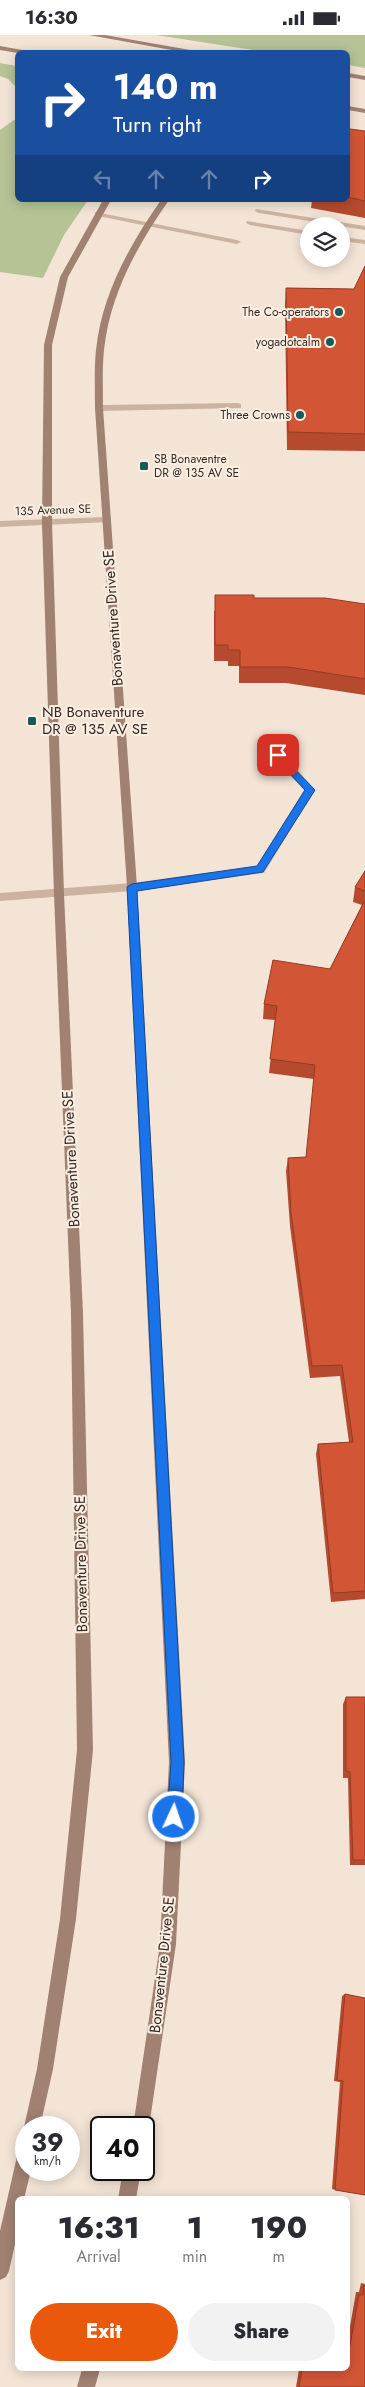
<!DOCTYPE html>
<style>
:root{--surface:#fff;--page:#f2f2f3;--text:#2b2b33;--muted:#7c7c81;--accent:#ea580c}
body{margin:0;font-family:Jost,sans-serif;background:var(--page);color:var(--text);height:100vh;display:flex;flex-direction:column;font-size:19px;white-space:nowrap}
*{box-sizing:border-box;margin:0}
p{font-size:16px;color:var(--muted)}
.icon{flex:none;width:28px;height:28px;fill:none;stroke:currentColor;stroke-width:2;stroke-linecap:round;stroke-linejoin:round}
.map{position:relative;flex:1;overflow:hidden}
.drawer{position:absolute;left:15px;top:2161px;width:335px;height:175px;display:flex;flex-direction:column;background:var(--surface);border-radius:8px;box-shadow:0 2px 12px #0003}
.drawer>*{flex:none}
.top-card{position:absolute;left:15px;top:15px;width:335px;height:152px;border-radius:8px;box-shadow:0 2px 12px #0003;background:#1a4fa0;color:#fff;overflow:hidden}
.fabs{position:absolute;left:300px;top:182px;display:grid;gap:10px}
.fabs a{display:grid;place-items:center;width:50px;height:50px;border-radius:50%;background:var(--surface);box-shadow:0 2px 12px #0003;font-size:25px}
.speed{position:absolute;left:15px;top:2081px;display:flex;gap:10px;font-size:25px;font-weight:700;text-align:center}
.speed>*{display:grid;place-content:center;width:65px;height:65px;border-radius:50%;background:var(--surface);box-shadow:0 2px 12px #0003;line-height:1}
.speed small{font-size:12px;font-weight:400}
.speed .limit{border:2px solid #111;border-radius:8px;background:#fff;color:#111}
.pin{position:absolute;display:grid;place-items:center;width:42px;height:42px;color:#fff;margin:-21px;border-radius:10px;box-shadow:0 2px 8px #0006}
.me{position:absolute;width:55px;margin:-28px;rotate:3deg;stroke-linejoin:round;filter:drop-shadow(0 0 4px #0008)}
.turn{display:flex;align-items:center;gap:18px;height:105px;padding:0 15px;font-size:22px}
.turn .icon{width:65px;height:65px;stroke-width:2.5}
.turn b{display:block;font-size:35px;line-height:42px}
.lanes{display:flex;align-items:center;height:48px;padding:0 15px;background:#0003;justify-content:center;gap:25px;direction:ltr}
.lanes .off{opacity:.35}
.eta{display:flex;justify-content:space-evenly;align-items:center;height:85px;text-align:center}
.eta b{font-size:30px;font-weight:800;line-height:35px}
.button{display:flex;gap:10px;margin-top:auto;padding:10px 15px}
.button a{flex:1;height:58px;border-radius:30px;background:var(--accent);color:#fff;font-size:20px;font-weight:800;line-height:58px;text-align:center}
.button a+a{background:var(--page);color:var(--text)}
.status{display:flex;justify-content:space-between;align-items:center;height:35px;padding:0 25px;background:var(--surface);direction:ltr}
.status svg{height:14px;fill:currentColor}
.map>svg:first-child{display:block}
.green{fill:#b5c395}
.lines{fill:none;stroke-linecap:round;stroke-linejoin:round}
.lane{fill:#ccb3a1;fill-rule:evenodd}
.street{fill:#ccb3a1;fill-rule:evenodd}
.secondary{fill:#a08172;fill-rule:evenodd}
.wall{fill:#b54a2e}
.building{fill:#d25635;stroke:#933c25}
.route{fill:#1a73e8;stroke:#114b97}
.poi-dot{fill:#17585b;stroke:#fbefe2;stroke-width:2}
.labels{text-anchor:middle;stroke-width:4;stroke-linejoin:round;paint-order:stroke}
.far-poi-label{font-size:12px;fill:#362925;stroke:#fbefe2;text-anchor:end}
.far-street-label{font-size:12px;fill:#362925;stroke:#fbefe2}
.street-label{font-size:15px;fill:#362925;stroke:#fbefe2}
.poi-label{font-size:15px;fill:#362925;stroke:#fbefe2;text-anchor:start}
</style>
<div class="status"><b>16:30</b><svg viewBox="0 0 49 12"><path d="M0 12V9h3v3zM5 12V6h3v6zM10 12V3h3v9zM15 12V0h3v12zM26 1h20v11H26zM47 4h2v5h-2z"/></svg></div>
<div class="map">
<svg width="365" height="2352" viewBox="0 0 365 2352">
<rect width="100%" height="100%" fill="#f3e4d6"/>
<g class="green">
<polygon points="156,0 365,0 365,33 348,30 348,18 266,17"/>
<polygon points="0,28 17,31 17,53 8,44 0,41"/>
<polygon points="17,83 18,165 88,165 64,200 43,243 0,237 0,95"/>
</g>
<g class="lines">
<g class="lane">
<polygon points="256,174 365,191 365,195 259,178 255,176"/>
<polygon points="95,177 237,205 241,207 237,209 98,181 95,181"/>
<polygon points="247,186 309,196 309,200 250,190 246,188"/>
<polygon points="341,202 365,205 365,209 341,206"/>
<polygon points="238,368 241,369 241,373 99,376 95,373 99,370"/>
</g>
<g class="street">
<polygon points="106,482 111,485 109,487 0,492 0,486"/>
<polygon points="278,716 282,717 315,755 264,838 132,856 0,866 0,858 132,848 257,831 304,755 274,723 273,720"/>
</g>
<g class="secondary">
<polygon points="89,0 105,0 207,18 188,18"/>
<polygon points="0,11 28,16 31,18 18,18 0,15"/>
<polygon points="348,38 365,41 365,45 348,42"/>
<polygon points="348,71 365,74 365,78 348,75"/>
<polygon points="103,165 111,165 68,242 52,310 52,488 64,859 83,1279 93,1715 76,1884 53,2034 40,2092 26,2092 26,2098 24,2092 37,2034 60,1884 77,1715 71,1279 54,859 42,488 44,310 60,242"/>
<path d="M161,165H169C137,211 110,259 104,315C102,334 103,354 103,373L137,852L185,1727L176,1909L149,2092L147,2098L144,2099V2092H133L160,1909L169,1727L127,852L95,373C95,354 94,334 96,315C102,259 129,211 161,165Z"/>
<polygon points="26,2109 26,2135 31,2135 24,2164 18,2164 18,2196 9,2236 6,2242 0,2245 0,2196 18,2117 20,2111"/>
<polygon points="123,2135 141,2135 136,2164 118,2164"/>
<polygon points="82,2334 100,2334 95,2352 77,2352"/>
</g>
</g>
<g class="wall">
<polygon points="365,96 365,183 311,173 312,165 348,165 348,98"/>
<polygon points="365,231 365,416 287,415 285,270 286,253 354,254"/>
<polygon points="254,563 365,569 365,660 286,648 239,648 239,631 228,631 228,626 214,626 214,576"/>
<polygon points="365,836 365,1564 331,1567 316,1419 318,1409 349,1407 340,1341 310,1343 290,1191 286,1136 288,1123 306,1122 314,1044 269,1038 275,985 263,984 264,969 330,934 362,870 353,867 355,852"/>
<polygon points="346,1662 365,1662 365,1830 350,1830 348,1743 343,1743 343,1669"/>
<polygon points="345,1959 365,2160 332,2154 340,2047 334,2046 342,1961"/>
<polygon points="361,2248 365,2249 365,2352 296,2352 299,2334 348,2334 348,2303 356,2257 359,2257"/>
</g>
<g class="building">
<polygon points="350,94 365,96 365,166 348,162 348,98"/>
<polygon points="365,231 365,399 288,397 286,253 354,254"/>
<polygon points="215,560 254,560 254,563 325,563 365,569 365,644 288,632 240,632 240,615 228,615 228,610 215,610"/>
<polygon points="365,836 365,856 355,852"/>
<polygon points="365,865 365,1556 333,1558 318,1409 353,1407 342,1330 312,1331 291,1178 288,1123 306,1122 315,1030 270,1024 277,971 264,969 273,925 330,934"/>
<polygon points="346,1662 365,1662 365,1825 353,1825 350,1737 346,1736"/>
<polygon points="345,1959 365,1963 365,2160 335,2155 343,2046 337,2045"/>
<polygon points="364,2250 365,2251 365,2352 299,2352 302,2334 348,2334 348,2315 349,2316 359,2260 363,2260"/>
</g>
<polygon class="route" points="278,717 315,755 263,837 137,856 184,1727 182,1782 179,1787 174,1789 170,1787 167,1782 171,1727 127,852 132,849 257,831 305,755 274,722 273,720"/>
<g class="poi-dot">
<circle cx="339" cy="277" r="5"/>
<circle cx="330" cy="307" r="5"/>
<circle cx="300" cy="380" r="5"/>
<rect x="139" y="426" width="10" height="10" rx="2.5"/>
<rect x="27" y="681" width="10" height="10" rx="2.5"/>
</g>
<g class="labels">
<g class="far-poi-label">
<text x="329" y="281">The Co-operators</text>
<text x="320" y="311">yogadotcalm</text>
<text x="290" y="384">Three Crowns</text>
<text x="154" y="428" text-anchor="start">SB Bonaventre<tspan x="154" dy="14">DR @ 135 AV SE</tspan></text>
</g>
<g class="far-street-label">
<text transform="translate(53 475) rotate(-2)" y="4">135 Avenue SE</text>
</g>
<g class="street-label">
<text transform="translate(113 583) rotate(-94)" y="5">Bonaventure Drive SE</text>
<text transform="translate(71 1124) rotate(-93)" y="5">Bonaventure Drive SE</text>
<text transform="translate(81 1529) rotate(-91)" y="5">Bonaventure Drive SE</text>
<text transform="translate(162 1930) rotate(-84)" y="5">Bonaventure Drive SE</text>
</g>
<g class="poi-label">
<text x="42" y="682">NB Bonaventure<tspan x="42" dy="17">DR @ 135 AV SE</tspan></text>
</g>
</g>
</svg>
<div class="fabs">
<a><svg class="icon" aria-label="layers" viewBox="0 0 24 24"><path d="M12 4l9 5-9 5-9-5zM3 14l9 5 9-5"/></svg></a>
</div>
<div class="speed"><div>39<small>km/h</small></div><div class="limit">40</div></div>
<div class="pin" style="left:278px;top:720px;background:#d93025"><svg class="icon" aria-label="arrive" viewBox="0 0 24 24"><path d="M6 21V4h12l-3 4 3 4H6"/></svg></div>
<svg class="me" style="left:174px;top:1782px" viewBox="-20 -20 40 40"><circle r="17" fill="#1a73e8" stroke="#fff" stroke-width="3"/><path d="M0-11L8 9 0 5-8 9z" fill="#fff"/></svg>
<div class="top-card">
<div class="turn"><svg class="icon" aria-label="right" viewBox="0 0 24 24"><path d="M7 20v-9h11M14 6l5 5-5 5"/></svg><div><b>140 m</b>Turn right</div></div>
<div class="lanes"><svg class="icon off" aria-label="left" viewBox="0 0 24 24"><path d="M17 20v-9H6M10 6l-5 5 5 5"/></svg><svg class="icon off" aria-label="ahead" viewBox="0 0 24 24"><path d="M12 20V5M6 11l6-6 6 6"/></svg><svg class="icon off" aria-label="ahead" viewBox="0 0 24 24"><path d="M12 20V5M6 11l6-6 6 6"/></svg><svg class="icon" aria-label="right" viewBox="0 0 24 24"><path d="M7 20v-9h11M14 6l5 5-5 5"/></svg></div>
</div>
<section class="drawer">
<div class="eta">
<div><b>16:31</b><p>Arrival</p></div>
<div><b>1</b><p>min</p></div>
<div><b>190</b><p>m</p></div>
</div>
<div class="button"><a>Exit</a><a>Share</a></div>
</section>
</div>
